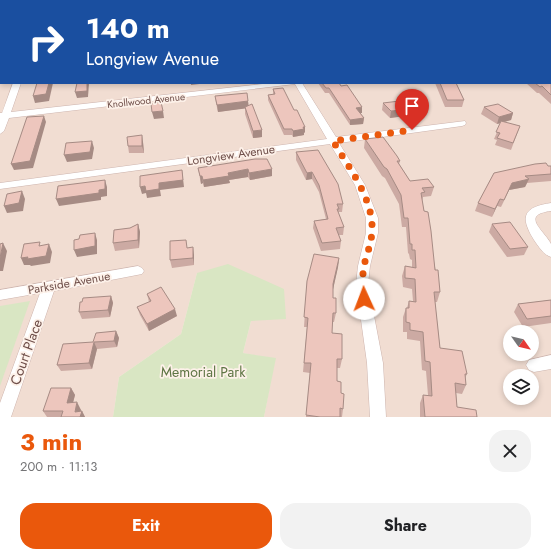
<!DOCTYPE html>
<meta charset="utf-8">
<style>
:root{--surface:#fff;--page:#f2f2f2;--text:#202124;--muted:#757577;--accent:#ea580c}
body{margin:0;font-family:Jost,sans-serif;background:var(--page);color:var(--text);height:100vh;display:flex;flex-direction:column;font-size:15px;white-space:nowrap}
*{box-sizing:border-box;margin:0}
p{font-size:13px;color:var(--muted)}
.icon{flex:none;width:22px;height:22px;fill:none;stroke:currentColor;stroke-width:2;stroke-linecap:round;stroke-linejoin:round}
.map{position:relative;height:417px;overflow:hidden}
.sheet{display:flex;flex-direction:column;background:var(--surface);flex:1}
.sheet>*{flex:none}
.top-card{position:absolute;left:0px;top:0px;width:551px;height:84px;box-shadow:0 2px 6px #0003;background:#1a4fa0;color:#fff;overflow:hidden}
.needle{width:26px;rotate:124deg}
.tools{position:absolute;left:503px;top:325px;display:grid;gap:8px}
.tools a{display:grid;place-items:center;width:36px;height:36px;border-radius:50%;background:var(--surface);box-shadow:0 2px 6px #0003;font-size:20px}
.pin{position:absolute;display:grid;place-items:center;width:34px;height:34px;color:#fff;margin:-41px -17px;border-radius:50% 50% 50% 0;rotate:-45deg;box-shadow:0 0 4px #0007}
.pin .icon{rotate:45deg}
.me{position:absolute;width:44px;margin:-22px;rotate:358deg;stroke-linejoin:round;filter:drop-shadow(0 0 3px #0008)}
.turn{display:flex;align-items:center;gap:14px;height:84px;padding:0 20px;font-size:18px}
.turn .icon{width:52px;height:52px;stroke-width:2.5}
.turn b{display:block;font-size:28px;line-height:34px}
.round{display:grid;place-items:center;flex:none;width:42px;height:42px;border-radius:16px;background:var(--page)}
.overview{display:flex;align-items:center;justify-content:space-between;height:68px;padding:0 20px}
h1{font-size:24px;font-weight:700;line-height:30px;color:var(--accent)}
.cta{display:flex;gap:8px;margin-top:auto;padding:8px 20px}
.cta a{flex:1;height:46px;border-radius:16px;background:var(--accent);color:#fff;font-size:16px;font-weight:700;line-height:46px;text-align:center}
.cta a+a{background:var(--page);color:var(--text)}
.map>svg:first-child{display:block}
.residential{fill:#f1ddd2;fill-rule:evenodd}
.green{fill:#d9e6c3}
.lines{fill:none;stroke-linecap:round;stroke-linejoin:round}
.minor-casing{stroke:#cdb4ae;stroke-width:1}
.tertiary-casing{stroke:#cdb4ae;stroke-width:1}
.minor{fill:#fff;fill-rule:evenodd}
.tertiary{fill:#fff;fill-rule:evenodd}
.wall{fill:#ccaaa3}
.shaded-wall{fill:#a68b84}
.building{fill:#edc6bd;stroke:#a68b84}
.route{stroke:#ea580c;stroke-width:7;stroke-dasharray:0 12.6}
.labels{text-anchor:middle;stroke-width:3.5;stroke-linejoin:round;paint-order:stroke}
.far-street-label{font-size:10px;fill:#70504b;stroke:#fdf1e9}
.street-label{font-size:12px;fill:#70504b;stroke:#fdf1e9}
.near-street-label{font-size:14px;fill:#70504b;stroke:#fdf1e9}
.near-park-label{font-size:14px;fill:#5e7544;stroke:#fdf1e9}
</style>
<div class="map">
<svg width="551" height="417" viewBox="0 0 551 417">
<rect width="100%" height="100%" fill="#faece3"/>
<path class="residential" d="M0,0H551V417H264L275,359L243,353L251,321L197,273L181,334L119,377L113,417H0ZM1,1H550V83H1ZM510,332H532V354H510ZM510,376H532V398H510Z"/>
<g class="green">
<polygon points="228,264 284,289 286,319 251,321 243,353 276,358 264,417 113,417 119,377 181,334 197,273"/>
<polygon points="30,301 0,386 0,306"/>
</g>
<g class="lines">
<defs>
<g id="minor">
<rect x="0" y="65" width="1" height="4"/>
<polygon points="13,83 21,83 11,112 271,83 302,83 336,137 465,121 466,123 465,125 462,126 339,143 365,185 378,218 378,233 370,266 368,284 383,363 386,417 370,417 367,363 356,284 358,266 366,233 366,218 355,185 330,144 0,189 0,183 327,139 295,84 9,118 4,131 0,134 0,113 2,113"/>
<path d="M551,203V211C519,215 545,231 551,244C551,248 551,254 551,257C544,255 538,246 534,240C519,216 524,207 551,203Z"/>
<polygon points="138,266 142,268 144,271 142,274 54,291 11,417 0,417 0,403 40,293 0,300 0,290"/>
<polygon points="551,355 551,369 534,372 529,370 526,365 529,360"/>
</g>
<g id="tertiary">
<rect x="452" y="0" width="8" height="1"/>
<polygon points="550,65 551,66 551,72 550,71"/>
</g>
</defs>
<use href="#minor" class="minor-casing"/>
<use href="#tertiary" class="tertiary-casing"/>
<use href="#minor" class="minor"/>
<use href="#tertiary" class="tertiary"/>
</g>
<g class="wall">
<polygon points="550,6 551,6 551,53 550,52"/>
<polygon points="551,82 551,104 539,93 537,93 526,83 550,83"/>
<polygon points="318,83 339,83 362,113 360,113 364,118 363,124 350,125 329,93 325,93"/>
<polygon points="435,83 456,83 464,100 462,107 445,107"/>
<polygon points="273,89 305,132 304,133 304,135 293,137 292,135 284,135 268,100 268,95 273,94"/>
<polygon points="215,96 248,101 248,106 262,130 262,137 253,138 245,114 245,108 218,112 216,103"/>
<polygon points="383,103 421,108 420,114 390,118 382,110"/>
<polygon points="484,107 513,113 511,120 504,122 520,126 511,150 495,145 497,140 494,139 501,123 497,124 481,114"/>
<polygon points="365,139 400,161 399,164 410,181 434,187 431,196 423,197 422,201 424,211 440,292 437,302 435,302 440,348 467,374 465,378 466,385 462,394 456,393 457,407 477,417 420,417 420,403 423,395 428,395 426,371 422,370 420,341 407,339 407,332 403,332 403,317 406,308 407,308 409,301 413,301 412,289 403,287 402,276 405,266 412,267 412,260 410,259 409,254 408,253 406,227 402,227 399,204 385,178 382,176 364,148"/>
<polygon points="143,142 144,153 129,153 128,146"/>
<polygon points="296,152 343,204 342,212 338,212 338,213 344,227 343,235 339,235 341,241 340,249 321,251 313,228 314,221 326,219 319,192 312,179 306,180 296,160"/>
<polygon points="551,166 551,181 527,183 525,187 509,190 501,207 497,206 492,217 475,211 478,203 494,173"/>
<polygon points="198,168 272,169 272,176 250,180 248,177 229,180 230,183 204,187 203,183 201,184"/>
<polygon points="138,224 140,232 139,248 115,251 113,243 130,228"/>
<polygon points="492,224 528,247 524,255 507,257 489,232"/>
<polygon points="188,248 194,255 194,265 172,268 170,260"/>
<polygon points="339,258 338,267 333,289 333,298 336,313 334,322 332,322 332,333 342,359 340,368 337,368 337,381 341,393 343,409 342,417 306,417 310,373 303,372 307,327 304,327 307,281"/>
<polygon points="147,294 177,316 149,331 140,315 137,307 149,302"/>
<polygon points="111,296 113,303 110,317 82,319 79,312"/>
<polygon points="551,300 551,323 523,327 514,312 518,304"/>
<polygon points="116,331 119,338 117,347 97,349 92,369 61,371 57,365 93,342"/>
<polygon points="71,388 75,395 73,403 81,410 80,411 82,411 85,417 47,417 43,411"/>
</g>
<g class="shaded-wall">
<rect x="0" y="54" width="1" height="6"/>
<polygon points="49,83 53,83 49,101 35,103 33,96"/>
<polygon points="87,83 89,83 88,97 77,98 75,92"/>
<polygon points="191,83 208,83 191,85"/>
<polygon points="248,101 249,108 218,112 217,105"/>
<polygon points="362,107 362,113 355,113 356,108"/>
<polygon points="421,108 420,114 390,118 391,111"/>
<polygon points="163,111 164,118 154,119 152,112"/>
<polygon points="513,113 511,120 497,124 499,117"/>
<polygon points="44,116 46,122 33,168 14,170 11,164"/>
<polygon points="364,118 363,124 350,125 350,120"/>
<polygon points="303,127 305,127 305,132 304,133 304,135 293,137 293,131"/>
<polygon points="262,130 262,137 253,138 253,131"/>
<polygon points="142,135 143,142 144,153 142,146"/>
<polygon points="92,141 94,148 92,159 67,162 64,155"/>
<polygon points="248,169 248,177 229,180 230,183 204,187 203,180 228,173"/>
<polygon points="272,169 272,176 250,180 249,173"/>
<polygon points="182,170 184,187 160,190 161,196 147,198 146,193 142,194 140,187 159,183"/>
<polygon points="312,172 312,179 306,180 307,173"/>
<polygon points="200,176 202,176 203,183 201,184"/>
<polygon points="529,179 525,187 509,190 501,207 512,183"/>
<polygon points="105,180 107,187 107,196 101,197 101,200 59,206 56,199 99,190"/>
<polygon points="22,191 25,199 23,211 7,213 4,206"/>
<polygon points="500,199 497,206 492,217 495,209"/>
<polygon points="138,224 140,232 139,248 138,240"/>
<polygon points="95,233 97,240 97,254 77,257 74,250"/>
<polygon points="3,243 7,251 3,271 0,271 0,258"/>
<polygon points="49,244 52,252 50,263 31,266 30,265 24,265 21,258"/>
<polygon points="193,247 194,255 194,265 193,258"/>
<polygon points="339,258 338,267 332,294 333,284"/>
<polygon points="111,296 113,303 110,317 108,310"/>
<polygon points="175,309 177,316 149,331 147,324"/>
<polygon points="116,331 119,338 117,347 114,341"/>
<polygon points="94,342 97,349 92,369 89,363"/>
<polygon points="71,388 75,395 71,410 67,403"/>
<polygon points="77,402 81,410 79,417 75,412"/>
<polygon points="82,411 85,417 80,417"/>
</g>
<g class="building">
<polygon points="0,0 50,0 56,1 1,1 1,31 0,31 0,22 1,22 0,20"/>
<polygon points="146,0 241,0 242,1 146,1"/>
<polygon points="272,0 446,0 447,1 361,1 360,0 345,1 272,1"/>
<polygon points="550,6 551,6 551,13 550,13 551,15 551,28 550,28"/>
<polygon points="550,32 551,33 551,46 550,45"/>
<polygon points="1,34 1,54 0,54 0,36"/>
<polygon points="550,81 551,82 551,95 542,86 540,87 535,83 550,83"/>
<polygon points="37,83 49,83 46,94 33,96"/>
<polygon points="77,83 87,83 87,91 75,92"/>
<polygon points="322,83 339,83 341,86 347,85 362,107 356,108 364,118 350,120 329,88 326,88"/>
<polygon points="440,83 456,83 464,100 447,100"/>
<polygon points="283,88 294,110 297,110 305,127 303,127 304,129 293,131 292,129 284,129 268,95 275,94 273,89"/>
<polygon points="247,93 248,101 217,105 215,96"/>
<polygon points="416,99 421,108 391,111 383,103"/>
<polygon points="161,102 163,111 152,112 151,104"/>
<polygon points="252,104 262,130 253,131 245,107"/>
<polygon points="498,104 513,113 499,117 484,107"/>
<polygon points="44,116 30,161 11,164 27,117"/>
<polygon points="501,121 520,126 513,143 497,138 500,133 496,132"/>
<polygon points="142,135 142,146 128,146 127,137"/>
<polygon points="383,137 397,156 400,161 397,161 410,181 428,179 434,187 422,188 425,192 421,193 424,211 428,212 431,231 435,270 438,270 440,292 434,292 440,348 462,351 467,374 465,374 466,385 455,383 457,407 476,410 477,417 425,417 423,395 432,396 430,362 425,361 423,332 410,330 410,323 406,322 406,308 409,308 409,301 416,302 415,279 405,278 405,266 416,268 415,250 412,250 412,244 410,244 408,218 404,218 401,195 387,169 384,167 365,139"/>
<polygon points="92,141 90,152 64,155 66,143"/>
<polygon points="318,150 338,184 343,204 337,204 339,209 337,209 344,227 336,228 341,241 322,243 314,221 328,219 319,185 312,172 307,173 296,152"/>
<polygon points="255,159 267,159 272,169 249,173 248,169 228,173 229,176 203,180 202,176 200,176 198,168"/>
<polygon points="546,163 548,166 551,166 551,174 525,176 529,179 512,183 504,200 500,199 495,209 478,203 494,173 535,164"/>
<polygon points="182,170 183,180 159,183 159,189 146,191 145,186 140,187 140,176"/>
<polygon points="105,180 105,189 99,190 99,193 56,199 58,186"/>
<polygon points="22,191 19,203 4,206 7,194"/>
<polygon points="510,222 528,247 510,249 492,224"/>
<polygon points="138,224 138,240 113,243 114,230 130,228"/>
<polygon points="95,233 95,246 74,250 74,240 79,239 80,235"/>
<polygon points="186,240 187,248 193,247 193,258 170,260 170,241"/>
<polygon points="40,242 39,246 49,244 46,256 27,259 28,257 21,258 24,244"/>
<polygon points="3,243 0,258 0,244"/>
<polygon points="314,254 339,258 333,284 333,298 336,298 336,313 333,313 332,333 342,334 342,359 337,359 337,381 341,382 341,393 344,394 343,409 340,408 340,417 320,417 306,415 311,363 304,363 308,318 304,317 307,281"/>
<polygon points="161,287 175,309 147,324 137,307 151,301 147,294"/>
<polygon points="111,296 108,310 79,312 80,302 82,302 83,298"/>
<polygon points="551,300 551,316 527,319 518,304"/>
<polygon points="116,331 114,341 94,342 89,363 57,365 63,344 93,342 96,333"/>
<polygon points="51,388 71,388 67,403 77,402 75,412 82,411 80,417 61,417 63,411 43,411"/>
</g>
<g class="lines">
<path class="route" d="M364,299C363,288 362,276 364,265C367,254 371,244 372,232C374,199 349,168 333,141L412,130"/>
</g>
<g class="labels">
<g class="far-street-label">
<text transform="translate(146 100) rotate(-6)" y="4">Knollwood Avenue</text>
</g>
<g class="street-label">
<text transform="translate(231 155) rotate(-8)" y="4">Longview Avenue</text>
<text transform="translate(69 283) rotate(-10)" y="4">Parkside Avenue</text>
</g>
<g class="near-street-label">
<text transform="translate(26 352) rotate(-70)" y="5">Court Place</text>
</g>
<g class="near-park-label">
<text x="203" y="377">Memorial Park</text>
</g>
</g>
</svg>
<div class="tools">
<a><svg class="needle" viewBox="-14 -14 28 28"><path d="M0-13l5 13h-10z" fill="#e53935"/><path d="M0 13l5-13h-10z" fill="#757577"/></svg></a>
<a><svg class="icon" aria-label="layers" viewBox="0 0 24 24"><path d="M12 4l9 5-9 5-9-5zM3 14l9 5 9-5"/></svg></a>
</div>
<div class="pin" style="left:412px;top:130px;background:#d93025"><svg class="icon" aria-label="arrive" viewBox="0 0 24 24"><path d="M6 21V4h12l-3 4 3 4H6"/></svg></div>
<svg class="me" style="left:364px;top:299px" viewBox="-20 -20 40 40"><circle r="19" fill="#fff"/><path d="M0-13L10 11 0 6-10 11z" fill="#ea580c"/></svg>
<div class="top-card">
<div class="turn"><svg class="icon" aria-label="right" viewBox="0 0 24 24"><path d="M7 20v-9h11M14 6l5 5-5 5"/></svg><div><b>140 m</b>Longview Avenue</div></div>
</div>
</div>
<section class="sheet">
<div class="overview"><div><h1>3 min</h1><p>200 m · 11:13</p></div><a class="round"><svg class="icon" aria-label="close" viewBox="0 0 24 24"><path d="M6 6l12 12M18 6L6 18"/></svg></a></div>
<div class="cta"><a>Exit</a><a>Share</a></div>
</section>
